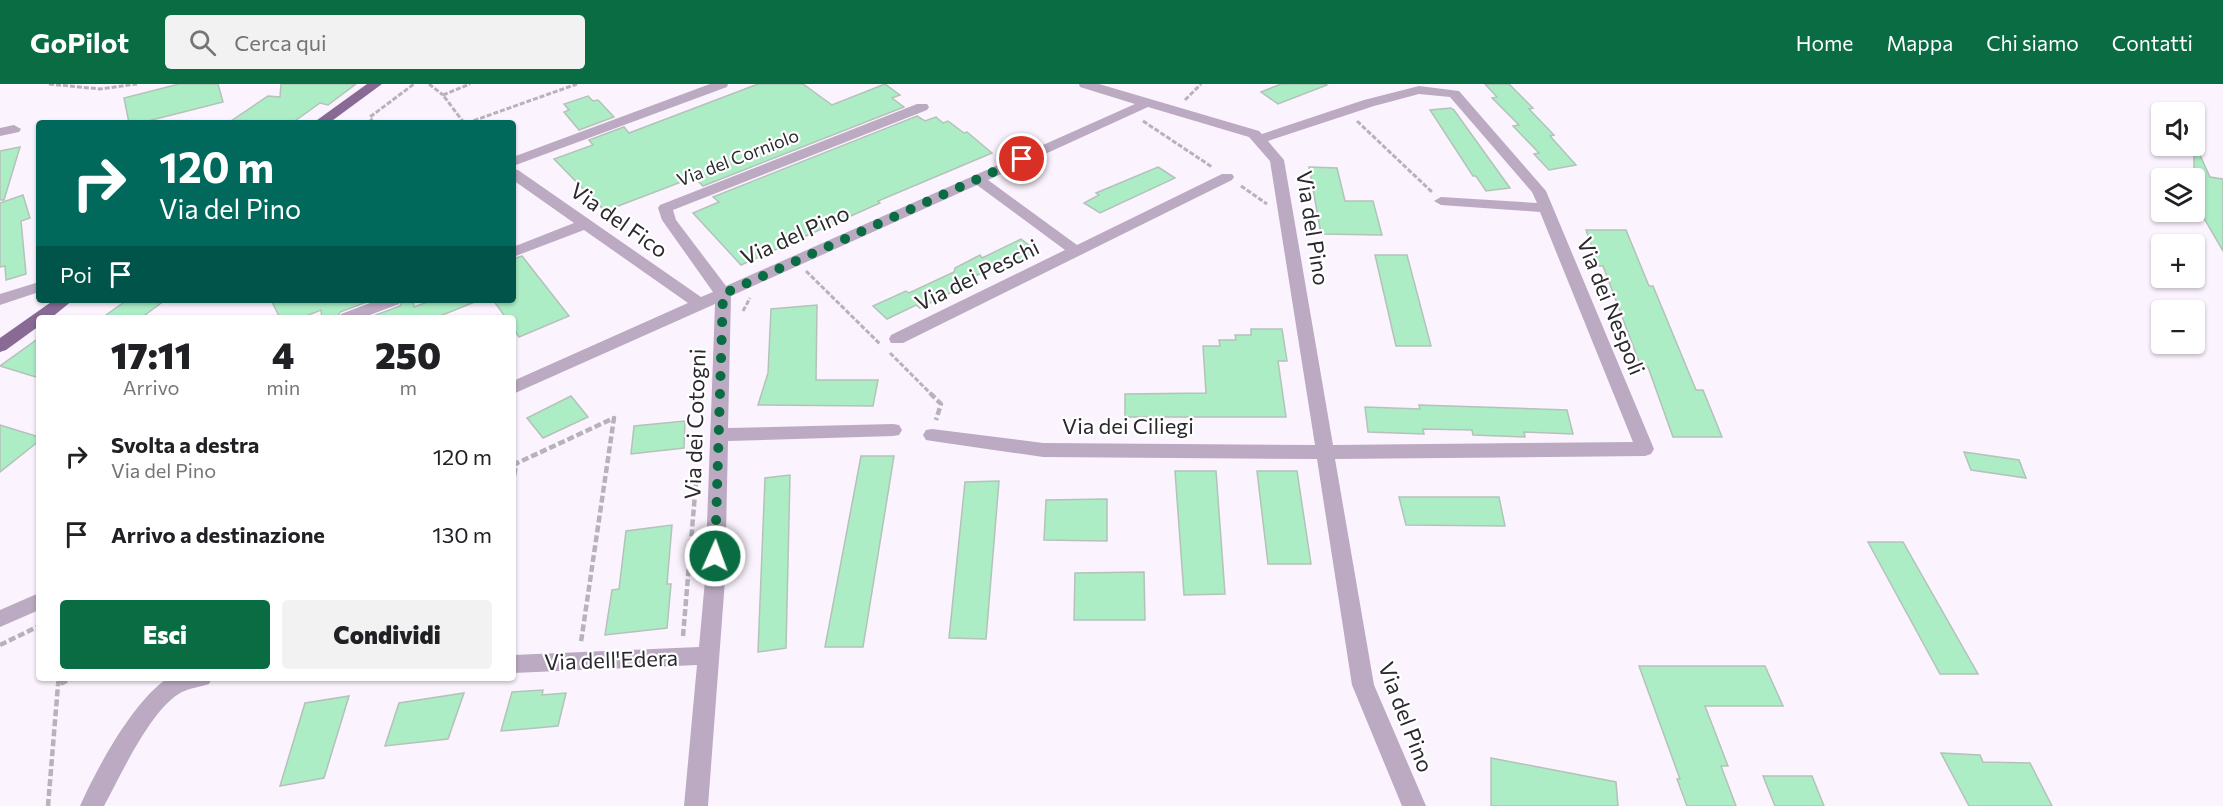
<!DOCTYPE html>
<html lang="it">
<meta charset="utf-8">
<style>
:root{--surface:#fff;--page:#f2f2f2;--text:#202124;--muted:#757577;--accent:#096c42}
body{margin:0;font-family:Commissioner,sans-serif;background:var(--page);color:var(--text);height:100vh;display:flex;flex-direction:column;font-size:22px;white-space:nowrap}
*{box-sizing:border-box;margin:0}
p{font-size:20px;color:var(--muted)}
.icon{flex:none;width:33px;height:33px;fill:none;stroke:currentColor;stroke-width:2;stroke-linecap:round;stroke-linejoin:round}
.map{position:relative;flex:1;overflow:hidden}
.side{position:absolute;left:36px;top:231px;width:480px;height:366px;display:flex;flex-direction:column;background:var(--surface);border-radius:6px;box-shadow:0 2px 4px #0004}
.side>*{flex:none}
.top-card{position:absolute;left:36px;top:36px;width:480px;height:183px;border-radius:6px;box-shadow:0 2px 4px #0004;background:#00695c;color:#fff;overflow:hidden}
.controls{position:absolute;left:2151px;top:18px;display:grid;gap:12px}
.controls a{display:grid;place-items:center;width:54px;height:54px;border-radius:6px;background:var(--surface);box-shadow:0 2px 4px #0004;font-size:30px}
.pin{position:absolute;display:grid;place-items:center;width:51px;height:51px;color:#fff;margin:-26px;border:3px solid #fff;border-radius:50%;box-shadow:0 2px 6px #0007}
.me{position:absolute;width:66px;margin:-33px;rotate:2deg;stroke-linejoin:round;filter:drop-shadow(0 0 4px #0008)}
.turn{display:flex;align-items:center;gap:21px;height:126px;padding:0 24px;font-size:27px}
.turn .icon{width:78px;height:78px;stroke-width:2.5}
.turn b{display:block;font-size:42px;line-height:51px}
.then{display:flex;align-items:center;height:57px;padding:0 24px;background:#0003;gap:12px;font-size:22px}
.eta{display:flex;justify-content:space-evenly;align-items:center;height:102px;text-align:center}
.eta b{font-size:36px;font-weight:800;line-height:42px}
.button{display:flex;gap:12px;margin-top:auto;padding:12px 24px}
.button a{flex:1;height:69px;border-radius:6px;background:var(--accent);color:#fff;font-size:24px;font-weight:800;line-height:69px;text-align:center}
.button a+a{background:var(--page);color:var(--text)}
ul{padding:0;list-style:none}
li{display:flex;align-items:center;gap:18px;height:78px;padding:0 24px}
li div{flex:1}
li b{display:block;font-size:22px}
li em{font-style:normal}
header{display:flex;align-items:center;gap:36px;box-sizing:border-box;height:84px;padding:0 30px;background:var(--accent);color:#fff}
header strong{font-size:28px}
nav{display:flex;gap:33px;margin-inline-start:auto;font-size:21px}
.search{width:420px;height:54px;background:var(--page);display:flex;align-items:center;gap:15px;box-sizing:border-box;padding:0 21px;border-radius:6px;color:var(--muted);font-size:22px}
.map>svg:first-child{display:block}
.building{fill:#acedc6;stroke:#b4c2b9;stroke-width:1.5}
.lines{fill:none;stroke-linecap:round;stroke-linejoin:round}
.path-far1{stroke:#b9b2bb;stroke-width:3;stroke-dasharray:5 2;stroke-linecap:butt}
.path{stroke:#b9b2bb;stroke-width:4.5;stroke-dasharray:7 3;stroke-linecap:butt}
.minor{fill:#bbaac2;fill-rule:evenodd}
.major{fill:#886a94;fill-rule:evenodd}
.route{stroke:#096c42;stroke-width:10;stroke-dasharray:0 18}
.labels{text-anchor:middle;stroke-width:4.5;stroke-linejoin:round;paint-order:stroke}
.far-street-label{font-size:18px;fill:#2c292e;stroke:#fff}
.street-label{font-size:22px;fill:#2c292e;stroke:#fff}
</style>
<header>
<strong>GoPilot</strong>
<div class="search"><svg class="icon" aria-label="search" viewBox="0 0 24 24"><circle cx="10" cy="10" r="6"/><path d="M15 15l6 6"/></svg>Cerca qui</div>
<nav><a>Home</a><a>Mappa</a><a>Chi siamo</a><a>Contatti</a></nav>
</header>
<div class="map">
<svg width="2223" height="722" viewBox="0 0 2223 722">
<rect width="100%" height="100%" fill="#fbf3fe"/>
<g class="building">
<polygon points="179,0 218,0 223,18 140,39 129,39 124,14"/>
<polygon points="281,0 356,0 328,21 320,19 292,39 228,39 268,12 280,13"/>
<polygon points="758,0 803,0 832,21 885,0 900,11 892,14 904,23 703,102 694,93 605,127 554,75 593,61 589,56 624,43 629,49"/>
<polygon points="1281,0 1326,0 1327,1 1278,20 1261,8"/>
<polygon points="1485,0 1509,0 1533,24 1529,25 1554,51 1550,52 1576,81 1549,86 1534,70 1539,69 1513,42 1519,41 1492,14 1497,13"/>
<polygon points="588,12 593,17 598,16 614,33 579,46 564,28 569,26 564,20"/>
<polygon points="1451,24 1454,26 1510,104 1486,107 1476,92 1473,92 1430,26"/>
<polygon points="917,32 925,37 936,33 943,39 948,37 964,49 967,48 992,69 878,117 880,119 741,181 693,129 719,118 713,113"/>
<polygon points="2194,58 2210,93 2223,95 2223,167 2194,117"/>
<polygon points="20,63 4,116 0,116 0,67"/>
<polygon points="1158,83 1175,94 1100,129 1084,119 1099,111 1096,109"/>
<polygon points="1309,83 1337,84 1345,117 1373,117 1382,151 1321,150"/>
<polygon points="23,111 30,134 21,137 26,190 6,196 5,182 0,183 0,119"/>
<polygon points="1586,146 1626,146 1649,202 1653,202 1696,306 1703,306 1722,353 1673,353 1648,283 1641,283 1603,182 1599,182"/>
<polygon points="1021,155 1037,167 999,185 990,185 969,195 968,200 920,224 916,221 887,235 873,222 906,207 909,209 954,188 955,184 980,171 982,174"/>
<polygon points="1375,171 1407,171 1431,262 1396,262"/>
<polygon points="522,172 569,232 519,253 513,244 513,234 506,234 493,216 513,216 513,175"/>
<polygon points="127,216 165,216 141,234 102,234"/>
<polygon points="271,216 372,216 340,228 337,234 322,234 321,226 301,234 280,234"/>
<polygon points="403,216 413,216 414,223 433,216 477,217 435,234 368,234 400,222"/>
<polygon points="817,221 816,296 878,296 873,322 758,321 768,289 771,225"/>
<polygon points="1251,245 1282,245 1287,277 1278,277 1286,333 1125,333 1125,310 1206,309 1203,262 1220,262 1219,256 1236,256 1235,251 1251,251"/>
<polygon points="39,254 39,294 0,282"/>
<polygon points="571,312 588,333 543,354 527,334"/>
<polygon points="1419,321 1567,326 1573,350 1524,348 1525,353 1473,351 1472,346 1423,345 1424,350 1368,348 1365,323 1420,325"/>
<polygon points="685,337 684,364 631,370 634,342"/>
<polygon points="0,341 39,353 39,357 0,388"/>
<polygon points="1964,368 2019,376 2026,394 1971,386"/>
<polygon points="861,372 894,372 863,563 825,563"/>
<polygon points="1175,387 1216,387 1225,510 1184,511"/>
<polygon points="1257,387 1297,387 1311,480 1268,480"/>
<polygon points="790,391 786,564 758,568 765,394"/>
<polygon points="999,397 986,555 949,554 965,398"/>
<polygon points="1399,413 1499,413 1505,442 1406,441"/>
<polygon points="1107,415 1107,457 1044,456 1046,416"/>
<polygon points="672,441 667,500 671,500 667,544 605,551 612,506 619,505 626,447"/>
<polygon points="1868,458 1903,458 1978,590 1940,590"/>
<polygon points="1144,488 1145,536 1074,536 1075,489"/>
<polygon points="1639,582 1765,582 1783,622 1705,622 1728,682 1721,682 1736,722 1687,722 1677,695 1680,695"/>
<polygon points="543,606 542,611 566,609 558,642 501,647 512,608"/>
<polygon points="464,609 448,655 385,662 399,619"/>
<polygon points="349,612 324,694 280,702 305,619"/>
<polygon points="1941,669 1980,671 1983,678 2030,679 2052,722 1969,722"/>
<polygon points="1491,674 1616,698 1618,722 1491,722"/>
<polygon points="1763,692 1812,692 1824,722 1775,722"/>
</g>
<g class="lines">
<g class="path-far1">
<polyline points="49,0 100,5 137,0"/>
<polyline points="429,0 443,11"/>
<polyline points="1185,16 1201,0"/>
<polyline points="1143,37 1212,83"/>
<polyline points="1357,37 1432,108"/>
<polyline points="373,39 370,33 414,0"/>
<polyline points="464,39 443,11 470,0"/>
<polyline points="467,39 577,0"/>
<polyline points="1241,102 1267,120"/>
<polyline points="806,187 880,260"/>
<polyline points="743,227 750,214"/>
<polyline points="890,269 931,310"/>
</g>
<g class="path">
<polyline points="930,309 941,320 936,336"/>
<polyline points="513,375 516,380 513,399"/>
<polyline points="513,381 614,334 581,558"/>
<polyline points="683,552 696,398"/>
<polyline points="0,561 39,542"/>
<polyline points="59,594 58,601 73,594"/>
<polyline points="48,722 58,601"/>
</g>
<g class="minor">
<polygon points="710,0 728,0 727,3 513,82 513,73"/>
<path d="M1079,0H1099L1259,47L1262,50L1364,16L1419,2L1459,7L1546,107L1654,365L1651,370L1645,372L1335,375L1374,601L1426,722H1402L1352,601L1317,375L1043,373L932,357L926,356L923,351L926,346L932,345L1043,359L1315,361L1270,77L1249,53L1148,23L988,96L1077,161L1222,90H1232L1234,93L1232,96L903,259H891L889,255L891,251L1065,166L977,101L731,212L728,344L893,340L899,341L902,346L899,351L893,352L728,357L725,496L708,722H684L697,581L513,589V571L699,563L705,496L715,220L513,310V297L688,219L584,146L513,173V163L574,139L513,96V85L518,86L701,213L713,208L662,136L658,124L660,121L917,20H927L929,23L927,26L673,126L676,136L726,202L1135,20L1080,3ZM1419,10L1450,13L1532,108L1537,119L1441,113L1434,117L1441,121L1540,128L1633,358L1333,361L1284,76L1268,57L1374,22Z"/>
<polygon points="14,41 21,45 19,48 0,52 0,44"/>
<polygon points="39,198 39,208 0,221 0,210"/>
<polygon points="378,216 401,216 399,220 362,234 339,234 341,230"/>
<polygon points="39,509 39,526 0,543 0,526"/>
<path d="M168,594H212L209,600C200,603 190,604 182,608C151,624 121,691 104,722H80C97,684 133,617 168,594Z"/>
</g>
<g class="major">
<polygon points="367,0 382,0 329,39 313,39"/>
<polygon points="54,216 73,216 51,234 39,234 39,242 6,266 0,268 0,254"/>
</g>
</g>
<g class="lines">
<polyline class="route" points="715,472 723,210 1022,75"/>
</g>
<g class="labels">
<g class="far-street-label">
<text transform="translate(738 74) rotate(-21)" y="6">Via del Corniolo</text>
</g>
<g class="street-label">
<text transform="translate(619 136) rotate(35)" y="8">Via del Fico</text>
<text transform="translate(1313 144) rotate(81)" y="8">Via del Pino</text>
<text transform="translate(795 151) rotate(-24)" y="8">Via del Pino</text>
<text transform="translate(977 191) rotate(-26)" y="8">Via dei Peschi</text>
<text transform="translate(1611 222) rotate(68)" y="8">Via dei Nespoli</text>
<text transform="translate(695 340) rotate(-88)" y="8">Via dei Cotogni</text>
<text x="1128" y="350">Via dei Ciliegi</text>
<text transform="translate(611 576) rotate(-2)" y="8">Via dell'Edera</text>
<text transform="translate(1406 633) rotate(69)" y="8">Via del Pino</text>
</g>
</g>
</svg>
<div class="controls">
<a><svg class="icon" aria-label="sound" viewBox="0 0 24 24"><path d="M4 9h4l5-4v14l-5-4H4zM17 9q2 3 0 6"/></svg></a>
<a><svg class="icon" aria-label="layers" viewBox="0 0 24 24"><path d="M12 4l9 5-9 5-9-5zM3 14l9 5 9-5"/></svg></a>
<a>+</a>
<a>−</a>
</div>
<div class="pin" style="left:1022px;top:75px;background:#d93025"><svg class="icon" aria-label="arrive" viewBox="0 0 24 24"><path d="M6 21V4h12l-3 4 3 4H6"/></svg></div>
<svg class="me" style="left:715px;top:472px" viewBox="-20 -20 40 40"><circle r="17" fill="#096c42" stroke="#fff" stroke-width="3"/><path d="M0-11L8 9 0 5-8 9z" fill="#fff"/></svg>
<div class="top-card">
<div class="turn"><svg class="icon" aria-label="right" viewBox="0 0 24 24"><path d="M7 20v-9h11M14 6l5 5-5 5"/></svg><div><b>120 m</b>Via del Pino</div></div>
<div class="then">Poi<svg class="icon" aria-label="arrive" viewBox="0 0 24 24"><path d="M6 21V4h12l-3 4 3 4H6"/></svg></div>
</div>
<section class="side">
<div class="eta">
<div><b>17:11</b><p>Arrivo</p></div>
<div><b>4</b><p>min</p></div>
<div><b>250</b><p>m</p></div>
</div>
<ul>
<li><svg class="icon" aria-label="right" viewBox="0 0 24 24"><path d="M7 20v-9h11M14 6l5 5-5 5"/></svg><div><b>Svolta a destra</b><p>Via del Pino</p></div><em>120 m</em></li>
<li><svg class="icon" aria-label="arrive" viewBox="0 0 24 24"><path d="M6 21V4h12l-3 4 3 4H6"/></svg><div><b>Arrivo a destinazione</b></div><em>130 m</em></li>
</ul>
<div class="button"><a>Esci</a><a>Condividi</a></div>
</section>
</div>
